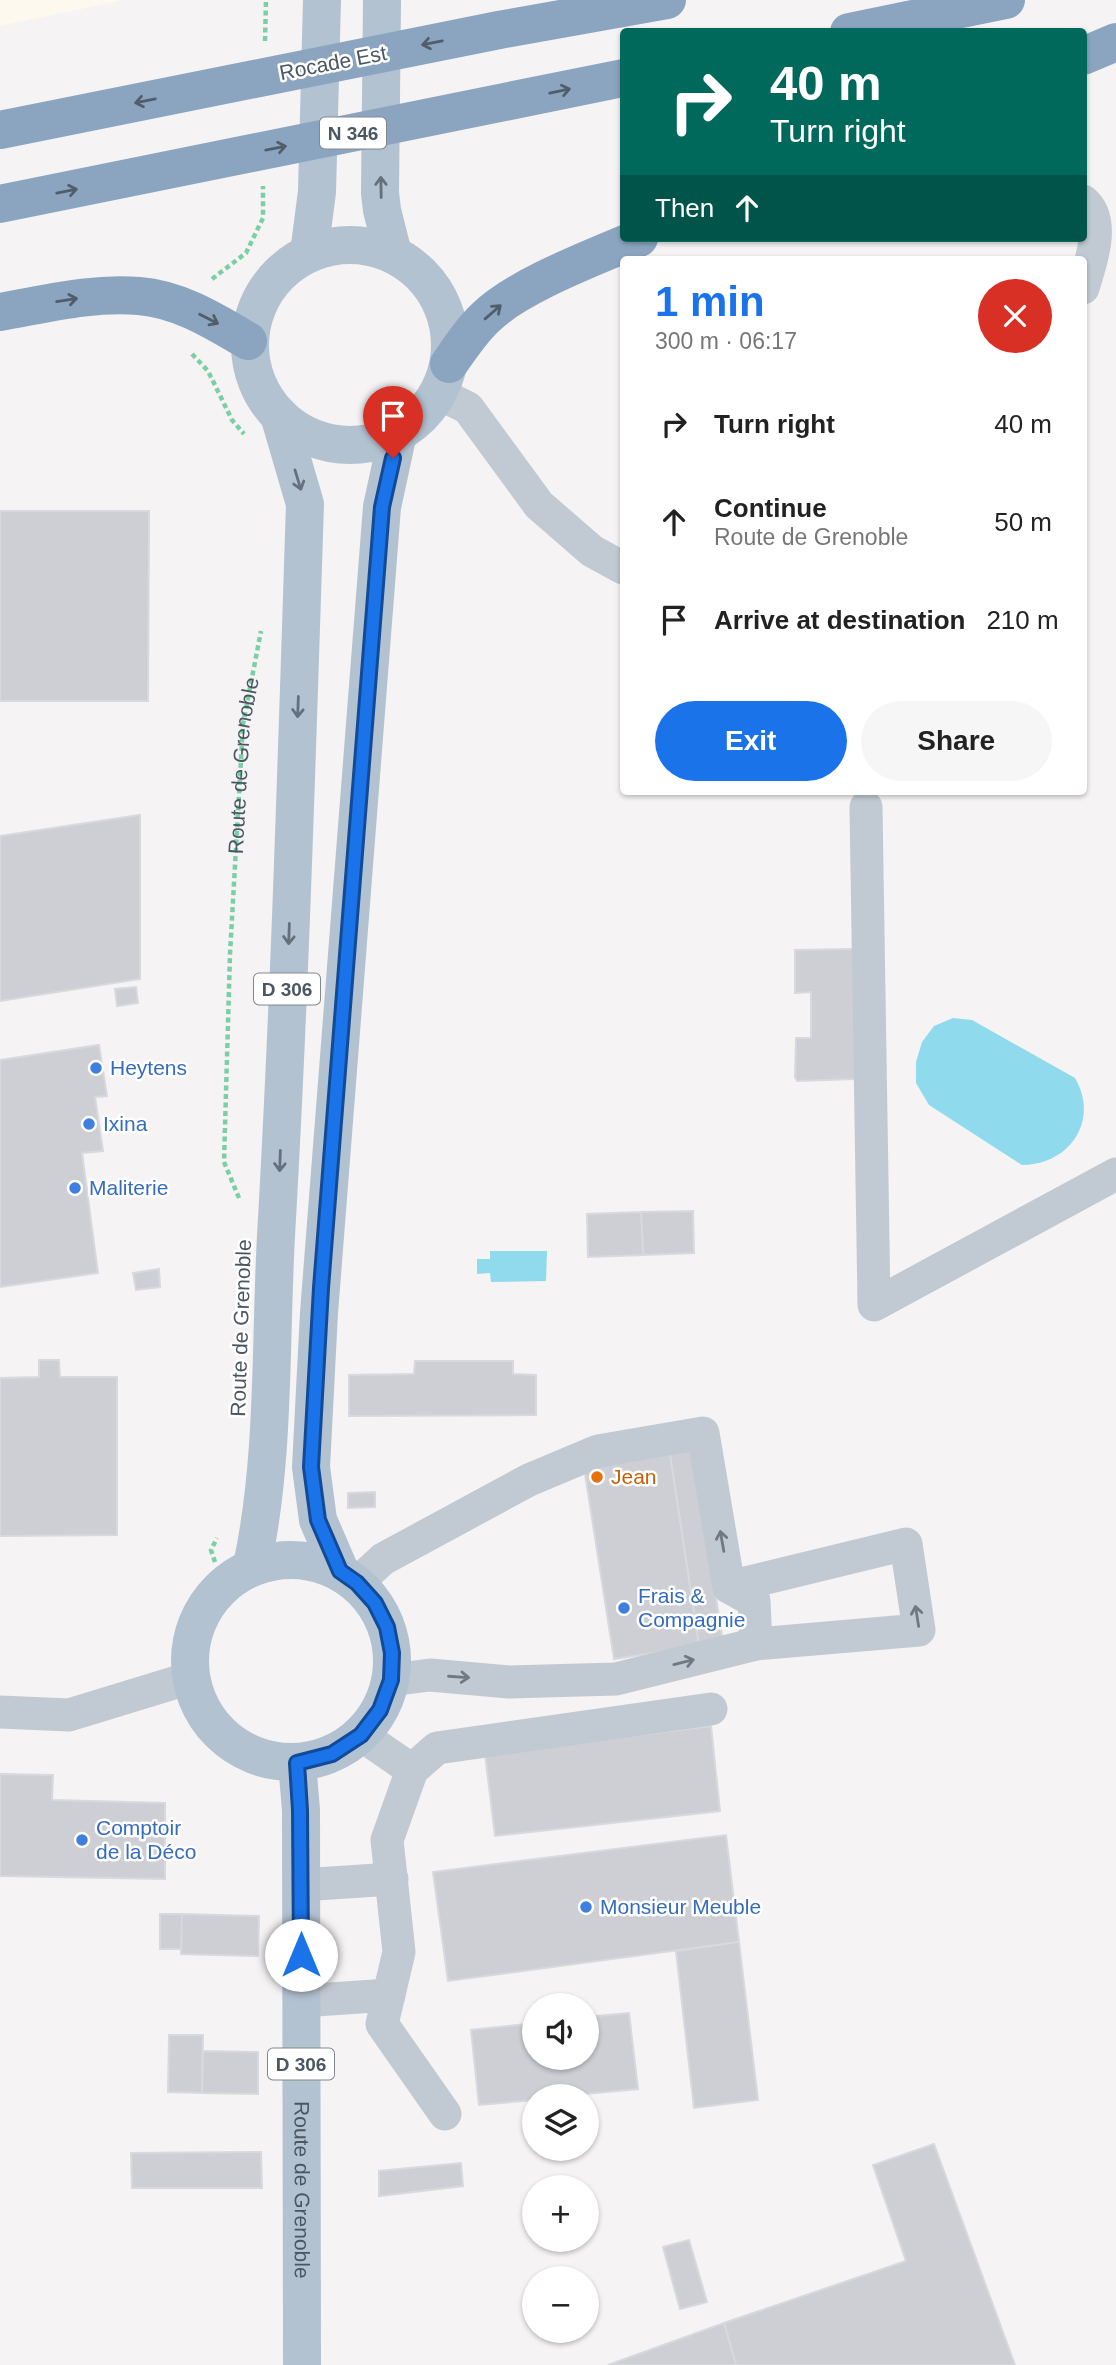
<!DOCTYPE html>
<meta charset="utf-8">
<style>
:root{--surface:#fff;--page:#f6f6f6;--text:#222;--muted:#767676;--accent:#1a73e8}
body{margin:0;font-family:Helvetica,sans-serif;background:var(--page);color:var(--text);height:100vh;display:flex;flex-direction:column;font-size:26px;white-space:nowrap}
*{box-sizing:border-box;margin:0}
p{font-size:23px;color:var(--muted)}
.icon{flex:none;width:38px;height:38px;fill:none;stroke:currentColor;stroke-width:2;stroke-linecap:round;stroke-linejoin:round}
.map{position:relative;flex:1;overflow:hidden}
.details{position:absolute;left:620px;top:256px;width:467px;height:539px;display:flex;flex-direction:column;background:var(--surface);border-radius:7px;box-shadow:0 2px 5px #0004}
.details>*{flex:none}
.guide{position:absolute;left:620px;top:28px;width:467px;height:214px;border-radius:7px;box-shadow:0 2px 5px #0004;background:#00695c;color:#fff;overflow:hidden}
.buttons{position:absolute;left:522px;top:1993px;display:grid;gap:14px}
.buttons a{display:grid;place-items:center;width:77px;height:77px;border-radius:50%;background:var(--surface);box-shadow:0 2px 5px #0004;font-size:35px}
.pin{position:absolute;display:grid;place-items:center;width:60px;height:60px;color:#fff;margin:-72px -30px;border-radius:50% 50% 50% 0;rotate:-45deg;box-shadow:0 0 7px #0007}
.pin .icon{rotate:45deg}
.me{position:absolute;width:77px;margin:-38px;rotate:0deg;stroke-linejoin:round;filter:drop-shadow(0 0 5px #0008)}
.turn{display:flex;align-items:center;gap:24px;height:147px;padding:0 35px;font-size:32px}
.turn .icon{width:91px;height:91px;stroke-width:2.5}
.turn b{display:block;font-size:49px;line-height:60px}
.then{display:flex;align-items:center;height:66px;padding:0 35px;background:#0003;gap:14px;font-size:26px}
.round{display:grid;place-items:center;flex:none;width:74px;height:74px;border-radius:37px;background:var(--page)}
.headline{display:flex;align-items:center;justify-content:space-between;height:119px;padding:0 35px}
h1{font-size:42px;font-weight:600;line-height:52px;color:var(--accent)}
.action{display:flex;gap:14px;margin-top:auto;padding:14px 35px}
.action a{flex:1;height:80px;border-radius:42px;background:var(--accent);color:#fff;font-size:28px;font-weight:600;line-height:80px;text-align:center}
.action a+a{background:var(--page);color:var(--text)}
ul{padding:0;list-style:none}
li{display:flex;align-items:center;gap:21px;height:98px;padding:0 35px}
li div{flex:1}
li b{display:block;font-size:26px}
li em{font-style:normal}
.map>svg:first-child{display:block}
.commercial{fill:#fdf9ef}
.water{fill:#90daee}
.building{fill:#cdcfd5;stroke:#d7d9de;stroke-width:2}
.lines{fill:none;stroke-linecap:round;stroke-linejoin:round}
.path{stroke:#7ad0a6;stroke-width:4.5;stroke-dasharray:5 3.5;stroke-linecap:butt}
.minor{stroke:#c1cad2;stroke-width:33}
.major{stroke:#b3c2d1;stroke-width:38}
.highway{stroke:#8ba5c1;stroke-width:38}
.oneway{stroke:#505e6b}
.oneway2{stroke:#64717d}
.oneway3{stroke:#6e7983}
.route-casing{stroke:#114b97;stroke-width:18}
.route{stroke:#1a73e8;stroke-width:12}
.shop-dot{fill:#3f7fe0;stroke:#fff;stroke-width:2.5}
.food-dot{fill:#e8710a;stroke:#fff;stroke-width:2.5}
.labels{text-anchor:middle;stroke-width:5;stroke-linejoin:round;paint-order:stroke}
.shield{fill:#fff;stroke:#808990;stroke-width:2}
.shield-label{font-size:19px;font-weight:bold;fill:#4a5661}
.street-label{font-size:21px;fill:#4a5661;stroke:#fff}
.shop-label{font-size:21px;fill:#366cbe;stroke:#fff;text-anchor:start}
.food-label{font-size:21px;fill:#c56008;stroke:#fff;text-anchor:start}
</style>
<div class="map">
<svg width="1116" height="2365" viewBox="0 0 1116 2365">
<rect width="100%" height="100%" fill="#f5f3f3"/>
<polygon class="commercial" points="0,0 123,0 0,26"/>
<g class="water">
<path d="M953,1018L972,1020L1075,1078C1100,1121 1069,1165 1022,1165L929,1105L916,1083V1062L922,1042L934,1026Z"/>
<polygon points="490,1251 547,1251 546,1281 491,1282 490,1273 477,1274 477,1259 490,1259"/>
</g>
<g class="building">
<polygon points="0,511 149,511 148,701 0,701"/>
<polygon points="140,815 140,979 0,1001 0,836"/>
<polygon points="853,949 855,1079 797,1081 795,1077 796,1038 811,1038 811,992 795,993 795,950"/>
<polygon points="136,987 138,1003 117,1006 115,989"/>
<polygon points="99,1045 107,1096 95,1097 103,1151 82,1153 98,1273 0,1287 0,1060"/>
<polygon points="693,1211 694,1253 643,1255 641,1212"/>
<polygon points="641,1212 643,1255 588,1257 587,1214"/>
<polygon points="159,1269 160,1287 136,1290 133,1273"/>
<polygon points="39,1360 59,1360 60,1377 117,1377 117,1535 0,1536 0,1378 39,1377"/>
<polygon points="415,1361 513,1361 513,1374 536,1375 536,1415 349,1416 349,1375 414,1374"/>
<polygon points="692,1444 723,1642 699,1646 669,1448"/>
<polygon points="669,1448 699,1646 614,1659 583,1461"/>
<polygon points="375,1492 375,1507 348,1508 348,1493"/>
<polygon points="711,1726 720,1811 495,1836 485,1754"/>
<polygon points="0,1774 53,1775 52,1800 165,1803 165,1879 0,1876"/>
<polygon points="726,1835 739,1942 448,1981 433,1872"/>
<rect x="160" y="1914" width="22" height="35"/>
<polygon points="182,1914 259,1916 258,1956 181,1954"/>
<polygon points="739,1942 758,2100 694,2108 676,1951"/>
<polygon points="629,2013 638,2089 563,2096 534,2096 534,2100 479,2105 471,2030 534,2023 534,2058 586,2058 586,2017"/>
<polygon points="169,2035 203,2035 202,2093 168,2092"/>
<polygon points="203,2051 258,2052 258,2094 202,2093"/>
<polygon points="934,2144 1015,2365 736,2365 724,2323 906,2261 873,2165"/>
<polygon points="261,2152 262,2188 132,2188 131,2153"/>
<polygon points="461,2163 463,2186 379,2196 379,2171"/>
<polygon points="689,2240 707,2302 680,2309 663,2247"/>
<polygon points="724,2323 736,2365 608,2365"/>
</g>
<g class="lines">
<g class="path">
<polyline points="265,41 266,0"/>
<polyline points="212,279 246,253 263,218 263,186"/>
<polyline points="192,354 208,371 232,420 244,434"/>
<path id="s1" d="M239,1198L224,1162L230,954L243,724L261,631"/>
<polyline points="215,1562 211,1550 217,1538"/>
</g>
<g class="minor">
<path d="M1083,201C1107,221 1090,264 1083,288"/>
<polyline points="438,393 468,408 539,505 592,551 623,568"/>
<polyline points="866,807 874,1305 1116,1174"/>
<polyline points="357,1583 383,1559 529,1480 598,1451 703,1433 729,1587 906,1544 919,1630 756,1644 616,1679 509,1682 430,1675 391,1680"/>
<polyline points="729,1587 754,1601 756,1644"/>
<polyline points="0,1712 69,1715 190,1678"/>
<polyline points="361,1735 412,1770"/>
<polyline points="301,1885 392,1879"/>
<polyline points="301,2001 389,1995"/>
<polyline points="445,2114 382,2024 399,1952 387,1840 412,1770 437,1748 711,1709"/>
</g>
<g class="major">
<polyline points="382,0 380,193 382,210 393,254"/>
<circle cx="350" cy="345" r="100"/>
<polyline points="309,253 317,192 322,0"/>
<circle cx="291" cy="1661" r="101"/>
<path d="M252,1566C275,1458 270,1347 276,1236C290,993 297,748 305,504L279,415"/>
<polyline points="340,1571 318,1520 311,1467 319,1313 382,507 398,433"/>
<path id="s2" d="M297,1763L301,1810L302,2365"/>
</g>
<g class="highway">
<polyline points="849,32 1006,0"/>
<polyline points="1083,56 1116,42"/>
<polyline points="0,130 499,30 667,0"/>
<polyline points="0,204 623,78"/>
<path d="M0,312C46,304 92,292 139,296C179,299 214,321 248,341"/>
<path d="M449,364C460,348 471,331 486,317C519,285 595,257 639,238"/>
</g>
</g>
<defs><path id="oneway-shaft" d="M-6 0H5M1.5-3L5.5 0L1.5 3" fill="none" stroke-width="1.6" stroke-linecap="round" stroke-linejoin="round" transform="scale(1.75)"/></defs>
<g class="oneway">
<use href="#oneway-shaft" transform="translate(432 43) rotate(169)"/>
<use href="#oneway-shaft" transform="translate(560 91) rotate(-12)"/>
<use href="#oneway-shaft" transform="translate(145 101) rotate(169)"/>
<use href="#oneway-shaft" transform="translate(276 148) rotate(-11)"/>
<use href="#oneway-shaft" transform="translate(67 191) rotate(-11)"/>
<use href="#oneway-shaft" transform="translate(67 300) rotate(-9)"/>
<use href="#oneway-shaft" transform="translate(493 312) rotate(-41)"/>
<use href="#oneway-shaft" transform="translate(209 319) rotate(27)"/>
</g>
<g class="oneway2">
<use href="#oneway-shaft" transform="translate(381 187) rotate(-91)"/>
<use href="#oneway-shaft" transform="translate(298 480) rotate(73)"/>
<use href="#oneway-shaft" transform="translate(298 707) rotate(92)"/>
<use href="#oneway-shaft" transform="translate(289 934) rotate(92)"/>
<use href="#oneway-shaft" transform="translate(280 1161) rotate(92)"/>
</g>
<g class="oneway3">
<use href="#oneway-shaft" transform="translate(722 1541) rotate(-100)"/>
<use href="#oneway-shaft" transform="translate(917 1616) rotate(-99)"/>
<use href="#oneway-shaft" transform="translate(684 1662) rotate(-14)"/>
<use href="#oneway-shaft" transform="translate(459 1677) rotate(4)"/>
</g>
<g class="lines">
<defs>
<polyline id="route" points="301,1955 300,1810 297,1763 332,1754 361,1735 380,1710 391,1680 392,1653 387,1627 375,1603 357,1583 340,1571 318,1520 311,1467 321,1288 382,507 393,458"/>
</defs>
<use href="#route" class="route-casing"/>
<use href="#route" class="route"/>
</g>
<g class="shop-dot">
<circle cx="96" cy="1068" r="7"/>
<circle cx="89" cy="1124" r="7"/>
<circle cx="75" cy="1188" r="7"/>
<circle cx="624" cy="1608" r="7"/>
<circle cx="82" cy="1840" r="7"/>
<circle cx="586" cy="1907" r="7"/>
</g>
<circle class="food-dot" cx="597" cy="1477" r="7"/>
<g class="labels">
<g class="shield">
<rect x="320" y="117.5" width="66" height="31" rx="5"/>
<rect x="254" y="973.5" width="66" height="31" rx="5"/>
<rect x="268" y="2048.5" width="66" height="31" rx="5"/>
</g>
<g class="shield-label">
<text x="353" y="140">N 346</text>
<text x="287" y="996">D 306</text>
<text x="301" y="2071">D 306</text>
</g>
<g class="street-label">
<text transform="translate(333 63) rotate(-11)" y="7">Rocade Est</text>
<text dy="7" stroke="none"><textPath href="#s1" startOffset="436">Route de Grenoble</textPath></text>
<text transform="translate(241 1328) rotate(-88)" y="7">Route de Grenoble</text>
<text dy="7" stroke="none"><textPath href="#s2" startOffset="427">Route de Grenoble</textPath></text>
</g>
<g class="shop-label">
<text x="110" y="1075">Heytens</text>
<text x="103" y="1131">Ixina</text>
<text x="89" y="1195">Maliterie</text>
<text x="638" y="1603">Frais &amp;<tspan x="638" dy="24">Compagnie</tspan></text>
<text x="96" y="1835">Comptoir<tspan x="96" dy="24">de la Déco</tspan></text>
<text x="600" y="1914">Monsieur Meuble</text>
</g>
<g class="food-label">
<text x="611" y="1484">Jean</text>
</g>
</g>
</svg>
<div class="buttons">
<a><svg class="icon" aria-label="sound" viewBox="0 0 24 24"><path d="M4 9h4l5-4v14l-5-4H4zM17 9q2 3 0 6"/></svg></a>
<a><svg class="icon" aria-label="layers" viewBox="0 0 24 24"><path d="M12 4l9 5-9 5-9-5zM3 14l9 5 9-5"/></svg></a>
<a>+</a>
<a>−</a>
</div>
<div class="pin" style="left:393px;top:458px;background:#d93025"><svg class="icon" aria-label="arrive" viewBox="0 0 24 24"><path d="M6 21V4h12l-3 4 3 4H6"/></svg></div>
<svg class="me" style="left:301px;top:1955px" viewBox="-20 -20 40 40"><circle r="19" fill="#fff"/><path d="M0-13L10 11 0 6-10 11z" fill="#1a73e8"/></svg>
<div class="guide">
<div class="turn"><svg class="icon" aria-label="right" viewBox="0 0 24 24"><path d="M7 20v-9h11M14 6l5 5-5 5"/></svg><div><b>40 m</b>Turn right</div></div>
<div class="then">Then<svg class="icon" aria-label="ahead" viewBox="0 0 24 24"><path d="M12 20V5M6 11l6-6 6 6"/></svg></div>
</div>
<section class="details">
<div class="headline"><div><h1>1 min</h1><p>300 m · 06:17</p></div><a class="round" style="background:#d93025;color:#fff"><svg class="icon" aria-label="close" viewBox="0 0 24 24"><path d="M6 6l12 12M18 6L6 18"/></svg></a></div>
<ul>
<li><svg class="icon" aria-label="right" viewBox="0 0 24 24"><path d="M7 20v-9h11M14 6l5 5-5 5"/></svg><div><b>Turn right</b></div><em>40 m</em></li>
<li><svg class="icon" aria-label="ahead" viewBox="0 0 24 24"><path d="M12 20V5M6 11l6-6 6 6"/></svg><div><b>Continue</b><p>Route de Grenoble</p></div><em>50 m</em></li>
<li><svg class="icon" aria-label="arrive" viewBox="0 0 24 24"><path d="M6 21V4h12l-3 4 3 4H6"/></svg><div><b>Arrive at destination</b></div><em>210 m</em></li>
</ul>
<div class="action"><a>Exit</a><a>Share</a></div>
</section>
</div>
